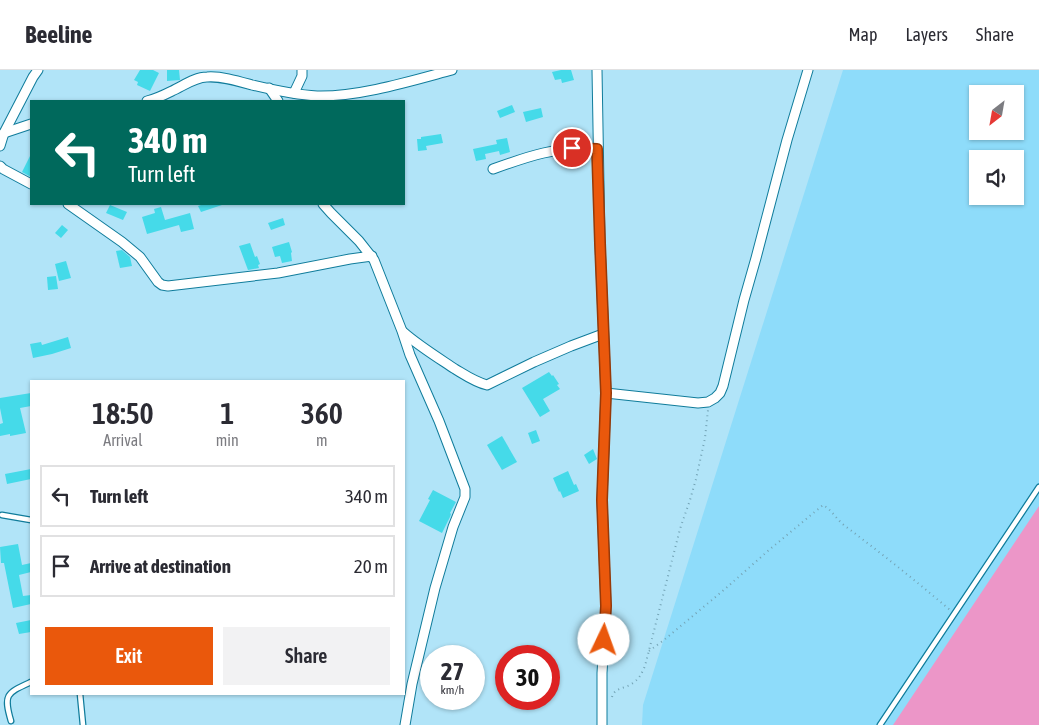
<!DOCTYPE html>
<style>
:root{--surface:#fff;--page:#f2f2f3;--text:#2b2b33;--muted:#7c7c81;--line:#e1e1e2;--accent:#ea580c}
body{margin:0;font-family:"Asap Condensed",sans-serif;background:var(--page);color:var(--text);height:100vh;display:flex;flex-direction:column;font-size:19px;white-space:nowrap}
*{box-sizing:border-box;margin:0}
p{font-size:16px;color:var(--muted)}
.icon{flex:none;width:28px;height:28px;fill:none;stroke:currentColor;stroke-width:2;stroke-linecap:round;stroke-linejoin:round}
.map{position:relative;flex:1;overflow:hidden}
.side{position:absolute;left:30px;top:310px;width:375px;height:315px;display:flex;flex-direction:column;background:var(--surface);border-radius:0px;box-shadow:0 1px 4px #0004}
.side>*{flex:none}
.guide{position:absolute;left:30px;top:30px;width:375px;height:105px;border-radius:0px;box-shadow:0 1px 4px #0004;background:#00695c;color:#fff;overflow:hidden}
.needle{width:32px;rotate:211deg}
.fabs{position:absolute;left:969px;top:15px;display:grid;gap:10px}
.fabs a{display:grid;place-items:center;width:55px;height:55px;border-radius:0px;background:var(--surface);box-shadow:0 1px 4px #0004;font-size:25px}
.speed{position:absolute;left:420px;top:575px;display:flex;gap:10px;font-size:25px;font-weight:700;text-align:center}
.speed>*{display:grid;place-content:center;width:65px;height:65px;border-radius:50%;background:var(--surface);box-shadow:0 1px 4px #0004;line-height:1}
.speed small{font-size:12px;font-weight:400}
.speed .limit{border:8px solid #d22;background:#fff;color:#111}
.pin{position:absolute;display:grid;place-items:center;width:42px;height:42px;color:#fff;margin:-21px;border:2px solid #fff;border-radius:50%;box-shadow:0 1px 5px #0007}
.me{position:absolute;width:55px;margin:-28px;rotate:3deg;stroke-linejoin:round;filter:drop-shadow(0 0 4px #0008)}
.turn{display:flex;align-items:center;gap:18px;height:105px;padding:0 15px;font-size:22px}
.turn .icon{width:65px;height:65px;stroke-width:2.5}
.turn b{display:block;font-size:35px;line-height:42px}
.eta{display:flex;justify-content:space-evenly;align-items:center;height:85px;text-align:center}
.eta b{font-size:30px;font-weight:600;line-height:35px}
.primary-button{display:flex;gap:10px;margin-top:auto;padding:10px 15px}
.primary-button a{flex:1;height:58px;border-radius:0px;background:var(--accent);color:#fff;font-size:20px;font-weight:600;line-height:58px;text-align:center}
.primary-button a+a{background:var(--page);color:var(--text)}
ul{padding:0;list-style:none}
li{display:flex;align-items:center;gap:15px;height:62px;margin:0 10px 8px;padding:0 5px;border:2px solid var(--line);border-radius:0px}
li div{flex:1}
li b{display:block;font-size:19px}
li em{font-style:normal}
header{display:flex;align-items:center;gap:30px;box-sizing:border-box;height:70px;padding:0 25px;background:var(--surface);border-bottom:1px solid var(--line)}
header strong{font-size:24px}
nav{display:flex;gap:28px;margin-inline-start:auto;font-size:18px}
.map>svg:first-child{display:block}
.built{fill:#8edcfa;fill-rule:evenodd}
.green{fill:#ec96c8}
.building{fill:#45dae9}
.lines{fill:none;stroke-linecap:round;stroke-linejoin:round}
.lane-casing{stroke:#107c9b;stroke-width:7}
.street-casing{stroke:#107c9b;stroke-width:11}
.path{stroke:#74a4b6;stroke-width:2;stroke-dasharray:1 4;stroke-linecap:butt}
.lane{stroke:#fff;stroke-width:4.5}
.street{stroke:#fff;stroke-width:9}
.route-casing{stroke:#983908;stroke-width:12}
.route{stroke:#ea580c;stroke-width:9}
</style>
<header>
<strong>Beeline</strong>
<nav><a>Map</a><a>Layers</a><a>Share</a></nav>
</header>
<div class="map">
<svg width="1039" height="655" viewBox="0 0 1039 655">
<rect width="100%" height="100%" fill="#b1e4f8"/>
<path class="built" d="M843,0H1039V655H642L643,635ZM978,24H1015V61H978ZM978,89H1015V126H978Z"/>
<polygon class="green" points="1039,436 1039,655 893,655"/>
<g class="building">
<polygon points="140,0 153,0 159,3 150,21 137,15 138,12 134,10"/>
<polygon points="167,0 179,0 180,10 167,11"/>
<polygon points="561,0 571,0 574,10 562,13 561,9 555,10 552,2"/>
<polygon points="512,35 515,42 500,48 497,41"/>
<polygon points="541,38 543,47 526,52 523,42"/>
<polygon points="441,64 443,73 426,76 427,80 418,81 417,69 421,69 421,67"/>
<polygon points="507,68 510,82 500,85 499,81 485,84 486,89 476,91 473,79 497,74 496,70"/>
<polygon points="31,84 31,107 22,102"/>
<polygon points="204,134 222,134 222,135 201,142 198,136"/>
<polygon points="110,135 127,142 123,150 106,143"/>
<polygon points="161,137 165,150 190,143 194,159 181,162 179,155 147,164 142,147 155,143 154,139"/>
<polygon points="283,148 285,155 271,160 268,153"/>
<polygon points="62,155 68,160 61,168 55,163"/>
<polygon points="289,172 292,182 291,183 292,191 282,193 280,186 275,187 272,177"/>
<polygon points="250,173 255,187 257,186 260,194 258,195 259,198 248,200 239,176"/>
<polygon points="122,180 130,187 132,196 120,198 116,181"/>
<polygon points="66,191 71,208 59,211 55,194"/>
<polygon points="56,206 58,219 48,220 47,207"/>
<polygon points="68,267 71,278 52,284 33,288 30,274 41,272 42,275"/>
<polygon points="549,302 552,306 553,305 559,314 557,315 560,319 543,329 550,341 540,347 522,318"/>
<polygon points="31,323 31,336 20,338 26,363 10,366 10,364 0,366 0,354 3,353 0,338 0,328"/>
<polygon points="536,360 540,371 532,374 528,363"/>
<polygon points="502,366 517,392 502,400 487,375"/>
<polygon points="593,379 597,389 589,394 584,385"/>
<polygon points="31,399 31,409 7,414 5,404"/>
<polygon points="568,401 574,415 576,414 579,421 563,428 560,421 559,422 553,408"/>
<polygon points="433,420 456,432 450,443 451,444 450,447 442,463 419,451 430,430 428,429"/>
<polygon points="18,474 22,495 31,493 31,502 19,505 23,526 31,525 31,534 13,538 4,493 1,493 0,477"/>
<polygon points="31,550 31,562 19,564 16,553"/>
</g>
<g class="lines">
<defs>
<g id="lane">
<polyline points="2,445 31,450"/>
<polyline points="80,624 83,655"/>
<path d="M11,651C3,624 7,623 31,612"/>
<polyline points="880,655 1039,417"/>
</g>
<g id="street">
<polyline points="597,0 600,173 606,323 602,430 606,536 602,603 602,655"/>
<polyline points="269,18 278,31"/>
<polyline points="294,23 302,6 302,0"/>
<path d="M147,31C156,29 164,25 172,21C183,16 195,7 207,7C222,6 238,11 252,15C273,20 295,25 317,26C359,27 411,11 452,0"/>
<polyline points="4,63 31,54"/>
<polyline points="0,76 4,63 33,7 38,0"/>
<polyline points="0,96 3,99 31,114"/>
<path d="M493,99C529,86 557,76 597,79"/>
<polyline points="68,134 122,172 140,187 158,212 162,215 168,216 278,203 350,189 372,186"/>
<polyline points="323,134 331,143 359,171 374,190 402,261 410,285 439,351 465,419 465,427 453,457 435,518 412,614 405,655"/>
<path d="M403,262C419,276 437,287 455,299C465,305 475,312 487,315L534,292L571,276L603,264"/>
<polyline points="606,323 698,333 708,332 715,328 720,323 723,316 744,230 756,188 787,70 808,0"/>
</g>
</defs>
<use href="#lane" class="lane-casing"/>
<use href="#street" class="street-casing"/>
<g class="path">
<path d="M649,581L664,570L725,519L769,480L823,435C832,440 837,450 845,456C881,483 916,511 950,540"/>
<path d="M612,627C615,617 625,619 633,613C639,609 642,603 645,596L680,459L690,430L696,409L705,368L708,340"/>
</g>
<use href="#lane" class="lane"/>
<use href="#street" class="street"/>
</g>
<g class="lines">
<defs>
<polyline id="route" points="572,78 597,79 600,173 606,323 602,430 606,536 604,570"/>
</defs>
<use href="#route" class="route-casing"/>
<use href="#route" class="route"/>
</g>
</svg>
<div class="fabs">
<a><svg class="needle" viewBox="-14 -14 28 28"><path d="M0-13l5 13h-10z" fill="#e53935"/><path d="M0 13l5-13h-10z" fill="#7c7c81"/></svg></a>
<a><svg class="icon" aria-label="sound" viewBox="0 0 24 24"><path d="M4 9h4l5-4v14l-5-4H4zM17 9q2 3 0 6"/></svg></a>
</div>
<div class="speed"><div>27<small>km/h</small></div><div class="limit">30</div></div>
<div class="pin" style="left:572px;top:78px;background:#d93025"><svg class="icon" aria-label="arrive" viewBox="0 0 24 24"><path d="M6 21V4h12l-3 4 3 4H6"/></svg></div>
<svg class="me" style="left:604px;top:570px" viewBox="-20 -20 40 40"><circle r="19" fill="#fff"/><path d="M0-13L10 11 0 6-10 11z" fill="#ea580c"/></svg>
<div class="guide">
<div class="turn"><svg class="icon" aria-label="left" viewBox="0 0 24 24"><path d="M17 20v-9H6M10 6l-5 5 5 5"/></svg><div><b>340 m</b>Turn left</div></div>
</div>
<section class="side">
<div class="eta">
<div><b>18:50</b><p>Arrival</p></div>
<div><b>1</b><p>min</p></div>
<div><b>360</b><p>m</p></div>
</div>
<ul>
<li><svg class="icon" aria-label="left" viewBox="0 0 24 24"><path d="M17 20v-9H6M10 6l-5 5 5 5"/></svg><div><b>Turn left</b></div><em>340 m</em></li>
<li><svg class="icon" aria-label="arrive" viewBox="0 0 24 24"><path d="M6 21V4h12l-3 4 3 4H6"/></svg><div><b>Arrive at destination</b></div><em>20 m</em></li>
</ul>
<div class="primary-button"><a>Exit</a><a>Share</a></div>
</section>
</div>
